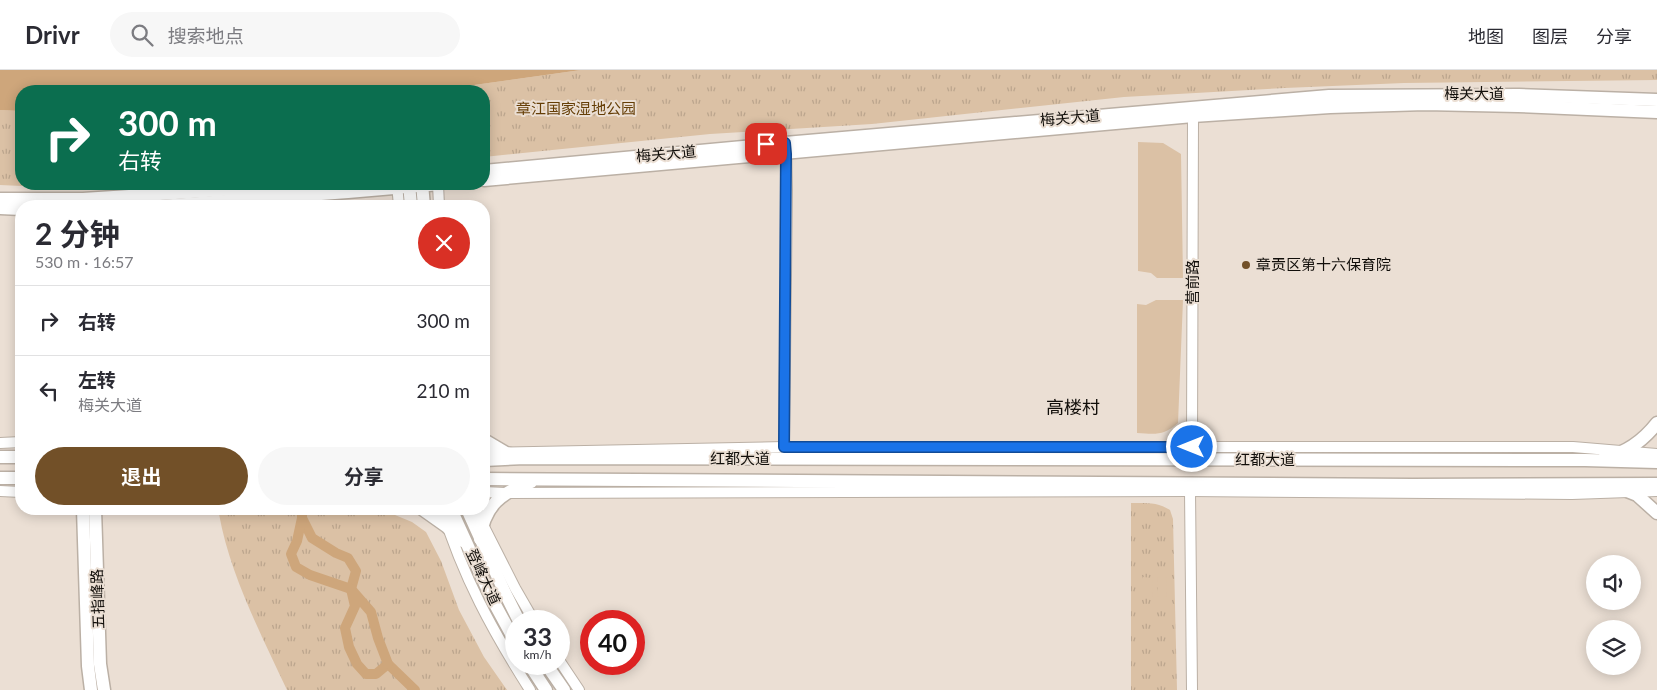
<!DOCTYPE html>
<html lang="zh">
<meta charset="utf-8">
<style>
:root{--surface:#fff;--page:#f7f7f7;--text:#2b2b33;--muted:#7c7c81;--line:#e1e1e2;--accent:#725028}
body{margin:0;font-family:Lato,"Noto Sans SC",sans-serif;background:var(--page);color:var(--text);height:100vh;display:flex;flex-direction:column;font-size:19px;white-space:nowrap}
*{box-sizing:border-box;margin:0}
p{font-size:16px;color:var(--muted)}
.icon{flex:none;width:28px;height:28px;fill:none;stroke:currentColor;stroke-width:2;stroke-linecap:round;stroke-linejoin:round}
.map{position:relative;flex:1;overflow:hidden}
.details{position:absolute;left:15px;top:130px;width:475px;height:315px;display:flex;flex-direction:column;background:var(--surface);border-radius:20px;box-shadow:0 2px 12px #0003}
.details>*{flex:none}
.banner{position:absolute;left:15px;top:15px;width:475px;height:105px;border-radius:20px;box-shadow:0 2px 12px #0003;background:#0b6e4f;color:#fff;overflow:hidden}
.buttons{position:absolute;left:1586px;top:485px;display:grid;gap:10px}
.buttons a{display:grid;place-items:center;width:55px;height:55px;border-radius:50%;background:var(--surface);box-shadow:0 2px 12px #0003;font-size:25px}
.speed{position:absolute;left:505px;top:540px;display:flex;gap:10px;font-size:25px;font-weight:700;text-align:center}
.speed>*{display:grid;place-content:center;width:65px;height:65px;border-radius:50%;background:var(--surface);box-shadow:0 2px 12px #0003;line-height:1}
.speed small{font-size:12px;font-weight:400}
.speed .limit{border:8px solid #d22;background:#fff;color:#111}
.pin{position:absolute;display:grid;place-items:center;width:42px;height:42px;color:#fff;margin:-21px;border-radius:10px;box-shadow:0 2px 8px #0006}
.me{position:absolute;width:55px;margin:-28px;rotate:270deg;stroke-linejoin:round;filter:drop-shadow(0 0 4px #0008)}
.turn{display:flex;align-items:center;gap:18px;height:105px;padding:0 20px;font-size:22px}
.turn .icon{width:65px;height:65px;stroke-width:2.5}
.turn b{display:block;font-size:35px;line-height:42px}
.round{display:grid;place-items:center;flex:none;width:52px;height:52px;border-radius:26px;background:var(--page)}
.overview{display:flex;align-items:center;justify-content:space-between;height:85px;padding:0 20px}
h1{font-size:30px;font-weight:700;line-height:38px}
.primary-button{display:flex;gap:10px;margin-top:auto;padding:10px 20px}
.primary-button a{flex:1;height:58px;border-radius:30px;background:var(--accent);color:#fff;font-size:20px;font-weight:700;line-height:58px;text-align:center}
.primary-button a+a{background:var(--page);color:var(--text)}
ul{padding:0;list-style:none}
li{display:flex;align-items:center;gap:15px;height:70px;padding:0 20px;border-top:1px solid var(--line)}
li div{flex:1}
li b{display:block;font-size:19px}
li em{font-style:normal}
header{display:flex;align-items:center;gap:30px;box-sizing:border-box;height:70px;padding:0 25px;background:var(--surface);border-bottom:1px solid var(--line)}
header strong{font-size:24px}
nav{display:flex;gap:28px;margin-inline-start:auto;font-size:18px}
.search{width:350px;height:45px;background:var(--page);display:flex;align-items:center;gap:12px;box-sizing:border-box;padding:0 18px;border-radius:28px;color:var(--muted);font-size:19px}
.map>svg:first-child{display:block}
.grass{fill:url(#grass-tufts)}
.garden{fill:#dbc1a5}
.water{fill:#cea67b}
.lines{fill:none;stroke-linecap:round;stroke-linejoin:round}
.canal{stroke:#cea67b;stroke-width:10}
.minor-casing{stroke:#bbb0a5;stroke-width:12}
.major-casing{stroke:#bbb0a5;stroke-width:15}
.minor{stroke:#fff;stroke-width:10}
.major{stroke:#fff;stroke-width:12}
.route-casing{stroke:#114b97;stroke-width:12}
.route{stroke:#1a73e8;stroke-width:9}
.poi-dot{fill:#725028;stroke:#ebdfd4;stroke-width:2}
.labels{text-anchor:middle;stroke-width:4;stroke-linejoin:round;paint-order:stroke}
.street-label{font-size:15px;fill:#110e0a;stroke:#ebdfd4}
.park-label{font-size:15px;fill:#653e06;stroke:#ebdfd4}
.poi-label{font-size:15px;fill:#110e0a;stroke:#ebdfd4;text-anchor:start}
.quarter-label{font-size:18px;fill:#110e0a;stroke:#ebdfd4}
</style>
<header>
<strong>Drivr</strong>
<div class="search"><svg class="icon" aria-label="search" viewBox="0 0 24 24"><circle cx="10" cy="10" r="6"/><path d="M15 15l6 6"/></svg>搜索地点</div>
<nav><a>地图</a><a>图层</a><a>分享</a></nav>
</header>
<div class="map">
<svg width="1657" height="620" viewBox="0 0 1657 620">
<defs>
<pattern id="grass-tufts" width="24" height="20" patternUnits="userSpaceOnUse" patternTransform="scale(1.25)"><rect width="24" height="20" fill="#dbc1a5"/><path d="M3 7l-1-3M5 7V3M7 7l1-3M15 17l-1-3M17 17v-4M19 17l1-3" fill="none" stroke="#bba58d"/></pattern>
</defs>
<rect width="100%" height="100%" fill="#ebdfd4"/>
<g class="grass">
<polygon points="581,0 1657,0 1657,10 1404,13 1285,18 1124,27 872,54 710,64 484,87 484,21 431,21"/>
<polygon points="0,40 21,41 21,114 160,114 66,118 0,115"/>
<path d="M1131,433C1146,433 1158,432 1170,440L1173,449L1177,620H1131Z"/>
<path d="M225,442H336L395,445L412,452L426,462L441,491L459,540L484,587L507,620H287C261,564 230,505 219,444Z"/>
</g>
<g class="garden">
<polygon points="1138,72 1163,73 1181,84 1183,208 1157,208 1151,203 1138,201"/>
<path d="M1156,230H1183L1178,353C1163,366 1156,364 1137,363V234L1146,235Z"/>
<polygon points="1143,507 1153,508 1152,527 1143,527"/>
<polygon points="1158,507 1167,508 1166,527 1157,526"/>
</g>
<polygon class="water" points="0,0 581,0 431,21 21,21 21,41 0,40"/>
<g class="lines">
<g class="canal">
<polyline points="302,439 302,448 312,468 336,483 348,488 356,501 351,519 355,536 345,558 349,577 357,594 366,604 376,604 388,594 415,620"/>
<polyline points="302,448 297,471 291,484 296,497 310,505 351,519 371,542 378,568 388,594"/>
</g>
<defs>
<g id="minor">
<polyline points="397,114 399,136"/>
<polyline points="438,114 439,136"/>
<polyline points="0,373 21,372"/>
<polyline points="784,377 787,120 786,75"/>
<polyline points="1192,377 1193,46"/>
<polyline points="484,383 784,377 1573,377 1657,384"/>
<polyline points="0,421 21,422"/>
<polyline points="1190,421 1192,620"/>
<polyline points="484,422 505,423 1190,421 1572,424 1657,421"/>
<path d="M442,439C463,507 492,560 530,620"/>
<polyline points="475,439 515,518 534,551"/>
<polyline points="559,590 579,620"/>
</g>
<g id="major">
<polyline points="484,101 785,73 1329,26 1519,25 1657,30"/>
<polyline points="484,110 1193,46 1330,37 1425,34 1518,36 1657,42"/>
<polyline points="409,114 411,136"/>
<polyline points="422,114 424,136"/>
<polyline points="0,129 83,129 315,114"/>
<polyline points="160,136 348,122 440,114"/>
<polyline points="0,138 21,139"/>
<polyline points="484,370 506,383 518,386"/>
<polyline points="0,387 21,387"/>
<path d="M1604,388C1626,383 1643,371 1657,353"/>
<polyline points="484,390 525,388 1585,390 1657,392"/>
<polyline points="0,408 21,408"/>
<polyline points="484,409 1412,415 1657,414"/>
<polyline points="1617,417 1637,425 1657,443"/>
<polyline points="83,439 88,596 91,620"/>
<polyline points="95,439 100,594 104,620"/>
<polyline points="422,439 446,456 463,471"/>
<polyline points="451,439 491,527 516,573"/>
<polyline points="467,439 505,523 519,551"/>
<path d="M480,469C484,435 502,422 531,412"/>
<polyline points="529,594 546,620"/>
<polyline points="546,594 564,620"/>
</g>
</defs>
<use href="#minor" class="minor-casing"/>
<use href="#major" class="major-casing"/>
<use href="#minor" class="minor"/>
<use href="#major" class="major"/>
</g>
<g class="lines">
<defs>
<polyline id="route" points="766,74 785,73 786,84 784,377 1192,377"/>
</defs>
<use href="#route" class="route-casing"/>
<use href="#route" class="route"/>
</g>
<circle class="poi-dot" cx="1246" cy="195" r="5"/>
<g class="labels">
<g class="street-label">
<text x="1474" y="29">梅关大道</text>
<text transform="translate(1070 48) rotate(-5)" y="5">梅关大道</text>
<text transform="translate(666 84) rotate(-5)" y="5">梅关大道</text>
<text transform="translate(1193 212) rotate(-90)" y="5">营前路</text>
<text x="740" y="394">红都大道</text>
<text x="1265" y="395">红都大道</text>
<text transform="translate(483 507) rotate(65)" y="5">登峰大道</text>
<text transform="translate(98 529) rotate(-92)" y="5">五指峰路</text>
</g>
<g class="park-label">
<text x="576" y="44">章江国家湿地公园</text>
</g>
<g class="poi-label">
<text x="1256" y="200">章贡区第十六保育院</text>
</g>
<g class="quarter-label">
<text x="1073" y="344">高楼村</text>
</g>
</g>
</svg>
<div class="buttons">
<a><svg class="icon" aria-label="sound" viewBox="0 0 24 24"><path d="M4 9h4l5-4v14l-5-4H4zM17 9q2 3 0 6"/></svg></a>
<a><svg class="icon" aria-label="layers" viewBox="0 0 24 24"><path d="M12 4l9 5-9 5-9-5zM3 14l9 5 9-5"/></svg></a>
</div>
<div class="speed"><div>33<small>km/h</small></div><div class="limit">40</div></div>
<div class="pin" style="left:766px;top:74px;background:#d93025"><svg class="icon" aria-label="arrive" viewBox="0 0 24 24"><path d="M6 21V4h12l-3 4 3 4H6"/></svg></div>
<svg class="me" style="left:1192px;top:377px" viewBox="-20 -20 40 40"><circle r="17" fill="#1a73e8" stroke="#fff" stroke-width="3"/><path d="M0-11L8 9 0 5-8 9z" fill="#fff"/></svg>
<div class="banner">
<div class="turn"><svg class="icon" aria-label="right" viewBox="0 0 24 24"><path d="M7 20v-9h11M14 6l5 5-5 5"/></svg><div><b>300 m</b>右转</div></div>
</div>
<section class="details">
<div class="overview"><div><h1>2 分钟</h1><p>530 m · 16:57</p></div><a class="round" style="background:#d93025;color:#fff"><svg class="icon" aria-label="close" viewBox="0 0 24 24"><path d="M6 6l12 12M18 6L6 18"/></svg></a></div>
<ul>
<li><svg class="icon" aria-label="right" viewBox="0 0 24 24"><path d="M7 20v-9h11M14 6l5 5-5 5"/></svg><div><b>右转</b></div><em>300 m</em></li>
<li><svg class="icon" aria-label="left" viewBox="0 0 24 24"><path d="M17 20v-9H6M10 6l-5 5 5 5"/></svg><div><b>左转</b><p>梅关大道</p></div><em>210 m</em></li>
</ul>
<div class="primary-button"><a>退出</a><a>分享</a></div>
</section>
</div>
